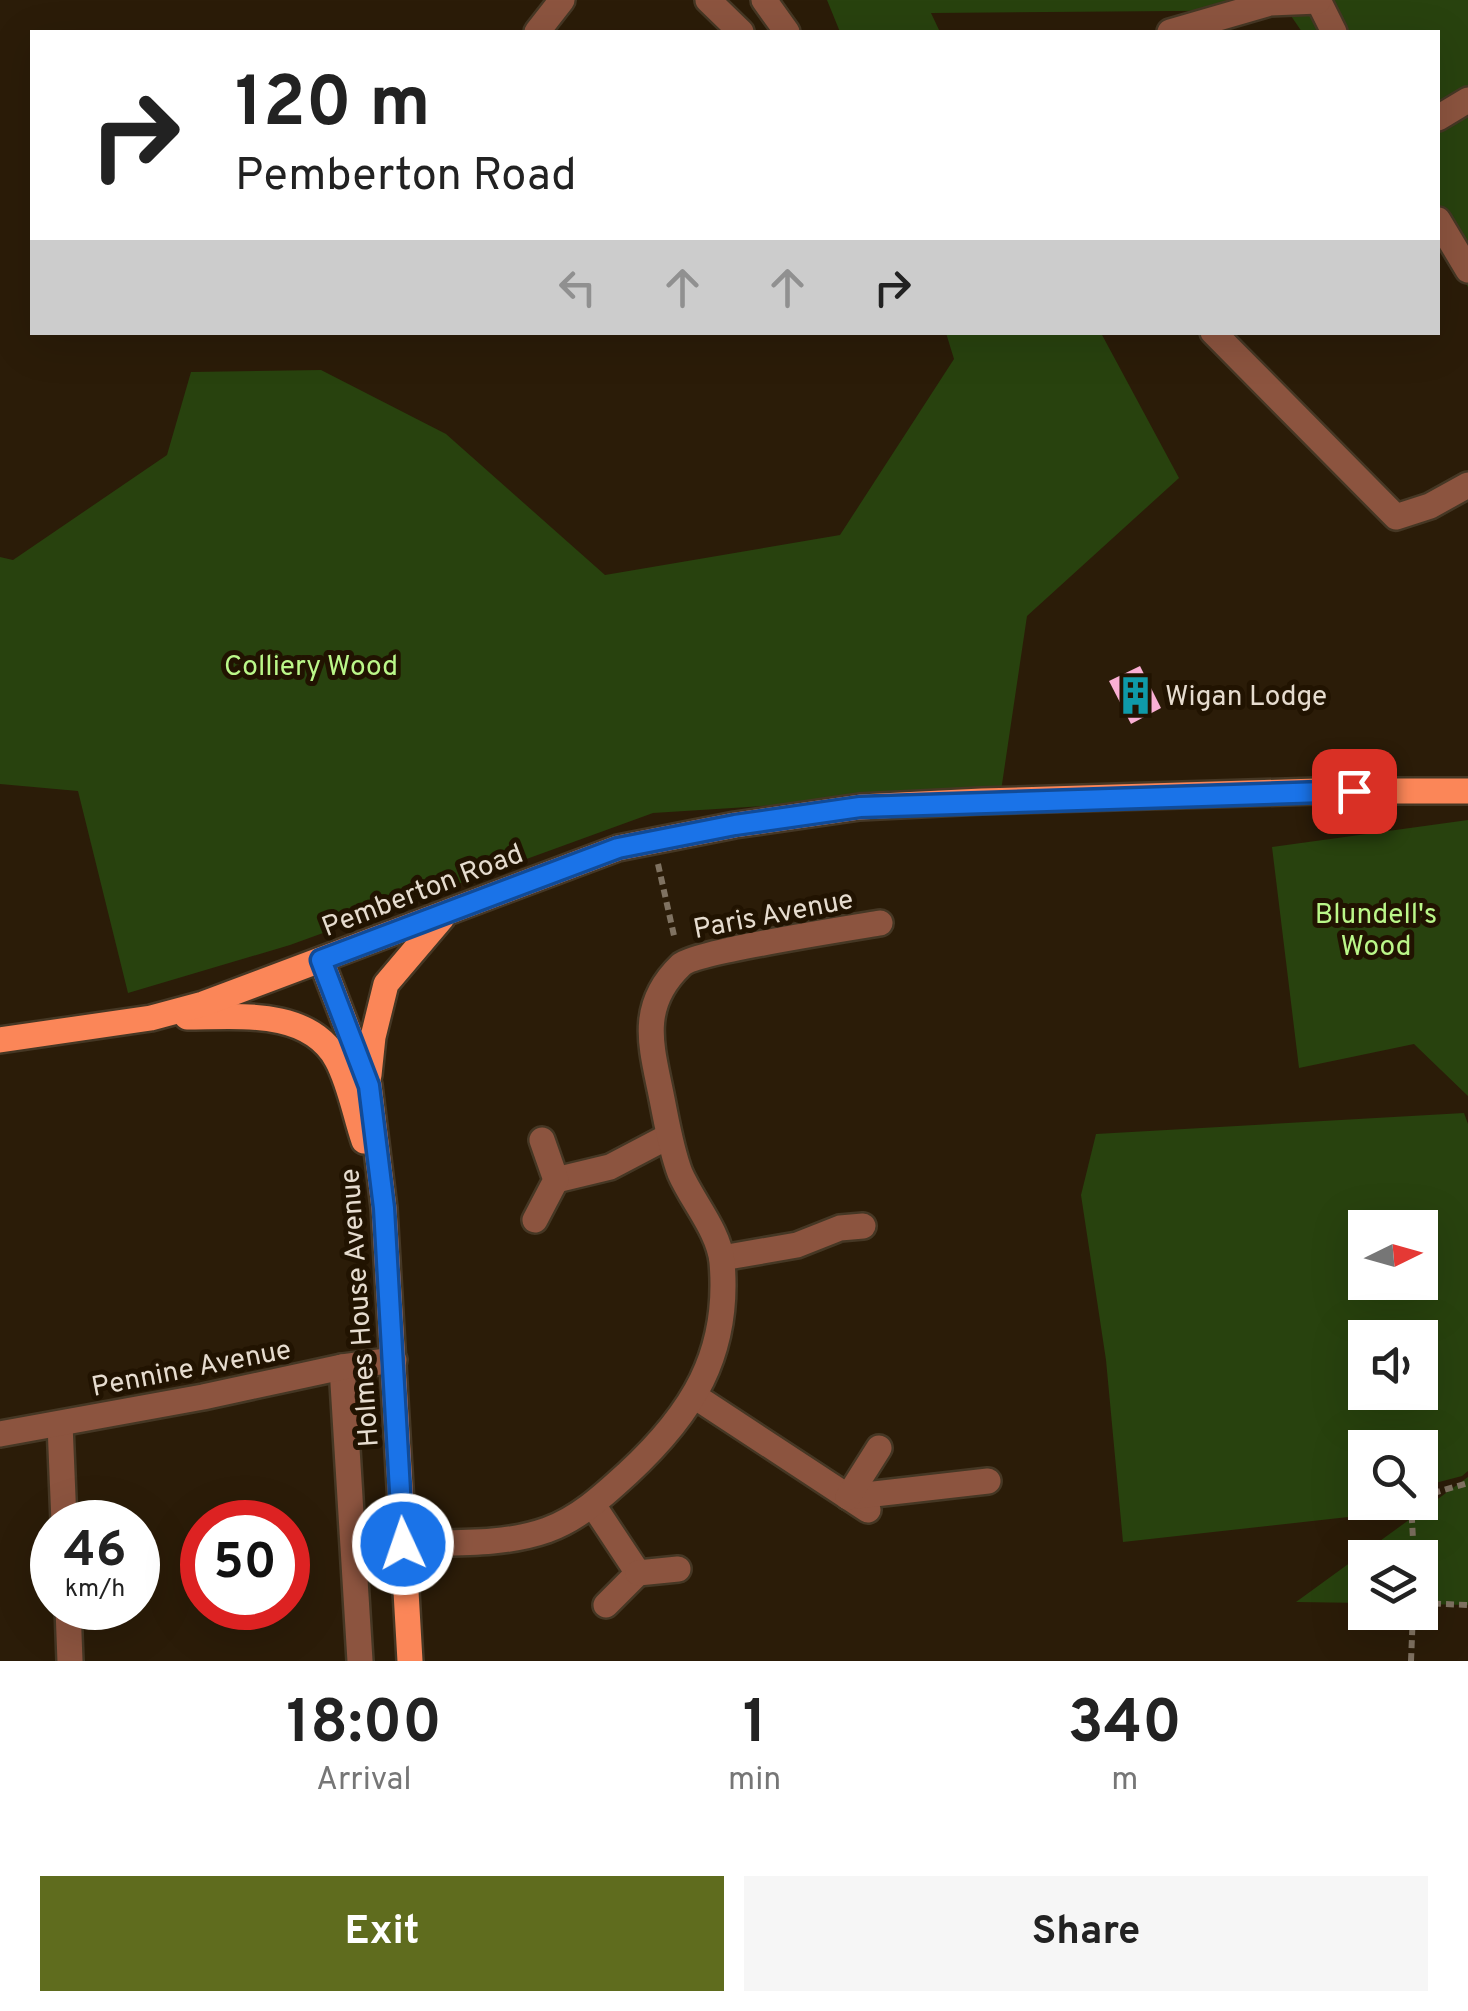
<!DOCTYPE html>
<style>
:root{--surface:#fff;--page:#f6f6f6;--text:#222;--muted:#767676;--accent:#5f6c1e}
body{margin:0;font-family:Overpass,sans-serif;background:var(--page);color:var(--text);height:100vh;display:flex;flex-direction:column;font-size:38px;white-space:nowrap}
*{box-sizing:border-box;margin:0}
p{font-size:32px;color:var(--muted)}
.icon{flex:none;width:55px;height:55px;fill:none;stroke:currentColor;stroke-width:2;stroke-linecap:round;stroke-linejoin:round}
.map{position:relative;height:1661px;overflow:hidden}
.sheet{display:flex;flex-direction:column;background:var(--surface);flex:1}
.sheet>*{flex:none}
.hud{position:absolute;left:30px;top:30px;width:1410px;height:305px;border-radius:0px;box-shadow:0 10px 40px #0002;background:#fff;color:var(--text);overflow:hidden}
.needle{width:65px;rotate:85deg}
.tools{position:absolute;left:1348px;top:1210px;display:grid;gap:20px}
.tools a{display:grid;place-items:center;width:90px;height:90px;border-radius:0px;background:var(--surface);box-shadow:0 10px 40px #0002;font-size:50px}
.speed{position:absolute;left:30px;top:1500px;display:flex;gap:20px;font-size:50px;font-weight:700;text-align:center}
.speed>*{display:grid;place-content:center;width:130px;height:130px;border-radius:50%;background:var(--surface);box-shadow:0 10px 40px #0002;line-height:1}
.speed small{font-size:25px;font-weight:400}
.speed .limit{border:15px solid #d22;background:#fff;color:#111}
.pin{position:absolute;display:grid;place-items:center;width:85px;height:85px;color:#fff;margin:-42px;border-radius:20px;box-shadow:0 5px 15px #0006}
.me{position:absolute;width:110px;margin:-55px;rotate:357deg;stroke-linejoin:round;filter:drop-shadow(0 0 8px #0008)}
.turn{display:flex;align-items:center;gap:35px;height:210px;padding:0 40px;font-size:45px}
.turn .icon{width:130px;height:130px;stroke-width:2.5}
.turn b{display:block;font-size:70px;line-height:85px}
.lanes{display:flex;align-items:center;height:95px;padding:0 40px;background:#0003;justify-content:center;gap:50px;direction:ltr}
.lanes .off{opacity:.35}
.eta{display:flex;justify-content:space-evenly;align-items:center;height:170px;text-align:center}
.eta b{font-size:60px;font-weight:700;line-height:70px}
.action{display:flex;gap:20px;margin-top:auto;padding:20px 40px}
.action a{flex:1;height:115px;border-radius:0px;background:var(--accent);color:#fff;font-size:40px;font-weight:700;line-height:115px;text-align:center}
.action a+a{background:var(--page);color:var(--text)}
.map>svg:first-child{display:block}
.green{fill:#28420e;fill-rule:evenodd}
.building{fill:#faafd4}
.lines{fill:none;stroke-linecap:round;stroke-linejoin:round}
.minor-casing{stroke:#453724;stroke-width:30}
.major-casing{stroke:#453724;stroke-width:30}
.path{stroke:#7f7261;stroke-width:6;stroke-dasharray:8 5;stroke-linecap:butt}
.minor{stroke:#8c543f;stroke-width:25}
.major{stroke:#fb8658;stroke-width:25}
.route-casing{stroke:#114b97;stroke-width:25}
.route{stroke:#1a73e8;stroke-width:18}
.labels{text-anchor:middle;stroke-width:10;stroke-linejoin:round;paint-order:stroke}
.park-label{font-size:28px;fill:#bbf789;stroke:#211301}
.poi-label{font-size:28px;fill:#e6dccf;stroke:#211301;text-anchor:start}
.street-label{font-size:28px;fill:#e6dccf;stroke:#211301}
</style>
<div class="map">
<svg width="1468" height="1661" viewBox="0 0 1468 1661">
<rect width="100%" height="100%" fill="#2b1c08"/>
<g class="green">
<polygon points="827,0 1468,0 1468,287 1438,240 1438,32 1302,32 1287,10 931,13 940,32 840,32"/>
<polygon points="946,333 1101,333 1179,478 1027,616 1001,791 653,813 290,945 128,993 78,791 0,784 0,557 13,560 167,455 191,372 321,370 446,434 605,575 840,535 954,359"/>
<polygon points="1468,820 1468,1096 1414,1044 1299,1068 1272,847"/>
<path d="M1464,1113L1468,1124V1471L1462,1476L1420,1487V1448H1365V1502L1401,1503L1402,1511L1123,1542L1106,1360L1081,1195L1096,1134ZM1365,1228H1420V1282H1365ZM1365,1338H1420V1392H1365Z"/>
<polygon points="1468,1477 1468,1605 1420,1604 1420,1558 1365,1558 1365,1603 1296,1602"/>
</g>
<polygon class="building" points="1140,666 1161,708 1131,724 1109,681"/>
<g class="lines">
<defs>
<g id="minor">
<polyline points="708,0 741,32"/>
<polyline points="764,0 787,32"/>
<polyline points="1318,0 1334,32"/>
<polyline points="537,32 562,0"/>
<polyline points="1170,32 1270,3 1318,1"/>
<polyline points="1438,118 1468,100"/>
<polyline points="1438,220 1468,270"/>
<polyline points="1213,332 1396,517 1430,506 1468,485"/>
<polyline points="556,1180 610,1167 669,1136"/>
<polyline points="535,1220 556,1180 542,1140"/>
<polyline points="722,1258 797,1245 840,1228 863,1226"/>
<polyline points="342,1367 360,1661"/>
<polyline points="696,1397 868,1510"/>
<polyline points="60,1424 64,1522"/>
<polyline points="0,1434 203,1397 342,1367 394,1360"/>
<polyline points="848,1497 988,1481"/>
<polyline points="848,1497 879,1448"/>
<polyline points="593,1505 638,1573 606,1605"/>
<path d="M403,1544C450,1542 502,1546 547,1530C578,1519 603,1496 627,1474C692,1414 730,1354 722,1262C719,1231 692,1201 680,1173C671,1149 667,1124 662,1099C652,1048 637,1007 681,965C695,952 850,928 880,923"/>
<polyline points="638,1573 678,1569"/>
<polyline points="68,1608 70,1661"/>
</g>
<g id="major">
<polyline points="321,960 369,1085 384,1208 410,1661"/>
<path d="M187,1017C236,1017 309,1008 337,1060C350,1084 355,1115 364,1141"/>
<polyline points="0,1040 151,1018 203,1004 618,848 735,825 860,807 982,801 1317,791 1468,791"/>
<polyline points="369,1075 373,1037 386,984 442,918"/>
</g>
</defs>
<use href="#minor" class="minor-casing"/>
<use href="#major" class="major-casing"/>
<g class="path">
<polyline points="658,864 675,940"/>
<polyline points="1420,1497 1468,1483"/>
<polyline points="1411,1502 1414,1558"/>
<polyline points="1420,1603 1468,1605"/>
<polyline points="1411,1661 1413,1612"/>
</g>
<use href="#minor" class="minor"/>
<use href="#major" class="major"/>
</g>
<g class="lines">
<defs>
<polyline id="route" points="403,1544 384,1208 369,1086 321,960 618,848 735,825 860,807 1354,791"/>
</defs>
<use href="#route" class="route-casing"/>
<use href="#route" class="route"/>
</g>
<defs>
<symbol id="building-bare" viewBox="-9 -9 18 18"><path d="M-4-6H4V6H1V3H-1V6H-4ZM-2.5-4.3h1.7v1.8h-1.7ZM.8-4.3h1.7v1.8H.8ZM-2.5-1h1.7V.8h-1.7ZM.8-1h1.7V.8H.8Z" fill="#0f9aa8" stroke="#211301" stroke-width="2.5" paint-order="stroke"/></symbol>
</defs>
<g fill-rule="evenodd">
<use href="#building-bare" x="1108" y="668" width="55" height="55"/>
</g>
<g class="labels">
<g class="park-label">
<text x="311" y="675">Colliery Wood</text>
<text x="1376" y="923">Blundell's<tspan x="1376" dy="32">Wood</tspan></text>
</g>
<g class="poi-label">
<text x="1165" y="705">Wigan Lodge</text>
</g>
<g class="street-label">
<text transform="translate(422 889) rotate(-21)" y="10">Pemberton Road</text>
<text transform="translate(773 913) rotate(-11)" y="10">Paris Avenue</text>
<text transform="translate(358 1308) rotate(-94)" y="10">Holmes House Avenue</text>
<text transform="translate(191 1367) rotate(-11)" y="10">Pennine Avenue</text>
</g>
</g>
</svg>
<div class="tools">
<a><svg class="needle" viewBox="-14 -14 28 28"><path d="M0-13l5 13h-10z" fill="#e53935"/><path d="M0 13l5-13h-10z" fill="#767676"/></svg></a>
<a><svg class="icon" aria-label="sound" viewBox="0 0 24 24"><path d="M4 9h4l5-4v14l-5-4H4zM17 9q2 3 0 6"/></svg></a>
<a><svg class="icon" aria-label="search" viewBox="0 0 24 24"><circle cx="10" cy="10" r="6"/><path d="M15 15l6 6"/></svg></a>
<a><svg class="icon" aria-label="layers" viewBox="0 0 24 24"><path d="M12 4l9 5-9 5-9-5zM3 14l9 5 9-5"/></svg></a>
</div>
<div class="speed"><div>46<small>km/h</small></div><div class="limit">50</div></div>
<div class="pin" style="left:1354px;top:791px;background:#d93025"><svg class="icon" aria-label="arrive" viewBox="0 0 24 24"><path d="M6 21V4h12l-3 4 3 4H6"/></svg></div>
<svg class="me" style="left:403px;top:1544px" viewBox="-20 -20 40 40"><circle r="17" fill="#1a73e8" stroke="#fff" stroke-width="3"/><path d="M0-11L8 9 0 5-8 9z" fill="#fff"/></svg>
<div class="hud">
<div class="turn"><svg class="icon" aria-label="right" viewBox="0 0 24 24"><path d="M7 20v-9h11M14 6l5 5-5 5"/></svg><div><b>120 m</b>Pemberton Road</div></div>
<div class="lanes"><svg class="icon off" aria-label="left" viewBox="0 0 24 24"><path d="M17 20v-9H6M10 6l-5 5 5 5"/></svg><svg class="icon off" aria-label="ahead" viewBox="0 0 24 24"><path d="M12 20V5M6 11l6-6 6 6"/></svg><svg class="icon off" aria-label="ahead" viewBox="0 0 24 24"><path d="M12 20V5M6 11l6-6 6 6"/></svg><svg class="icon" aria-label="right" viewBox="0 0 24 24"><path d="M7 20v-9h11M14 6l5 5-5 5"/></svg></div>
</div>
</div>
<section class="sheet">
<div class="eta">
<div><b>18:00</b><p>Arrival</p></div>
<div><b>1</b><p>min</p></div>
<div><b>340</b><p>m</p></div>
</div>
<div class="action"><a>Exit</a><a>Share</a></div>
</section>
